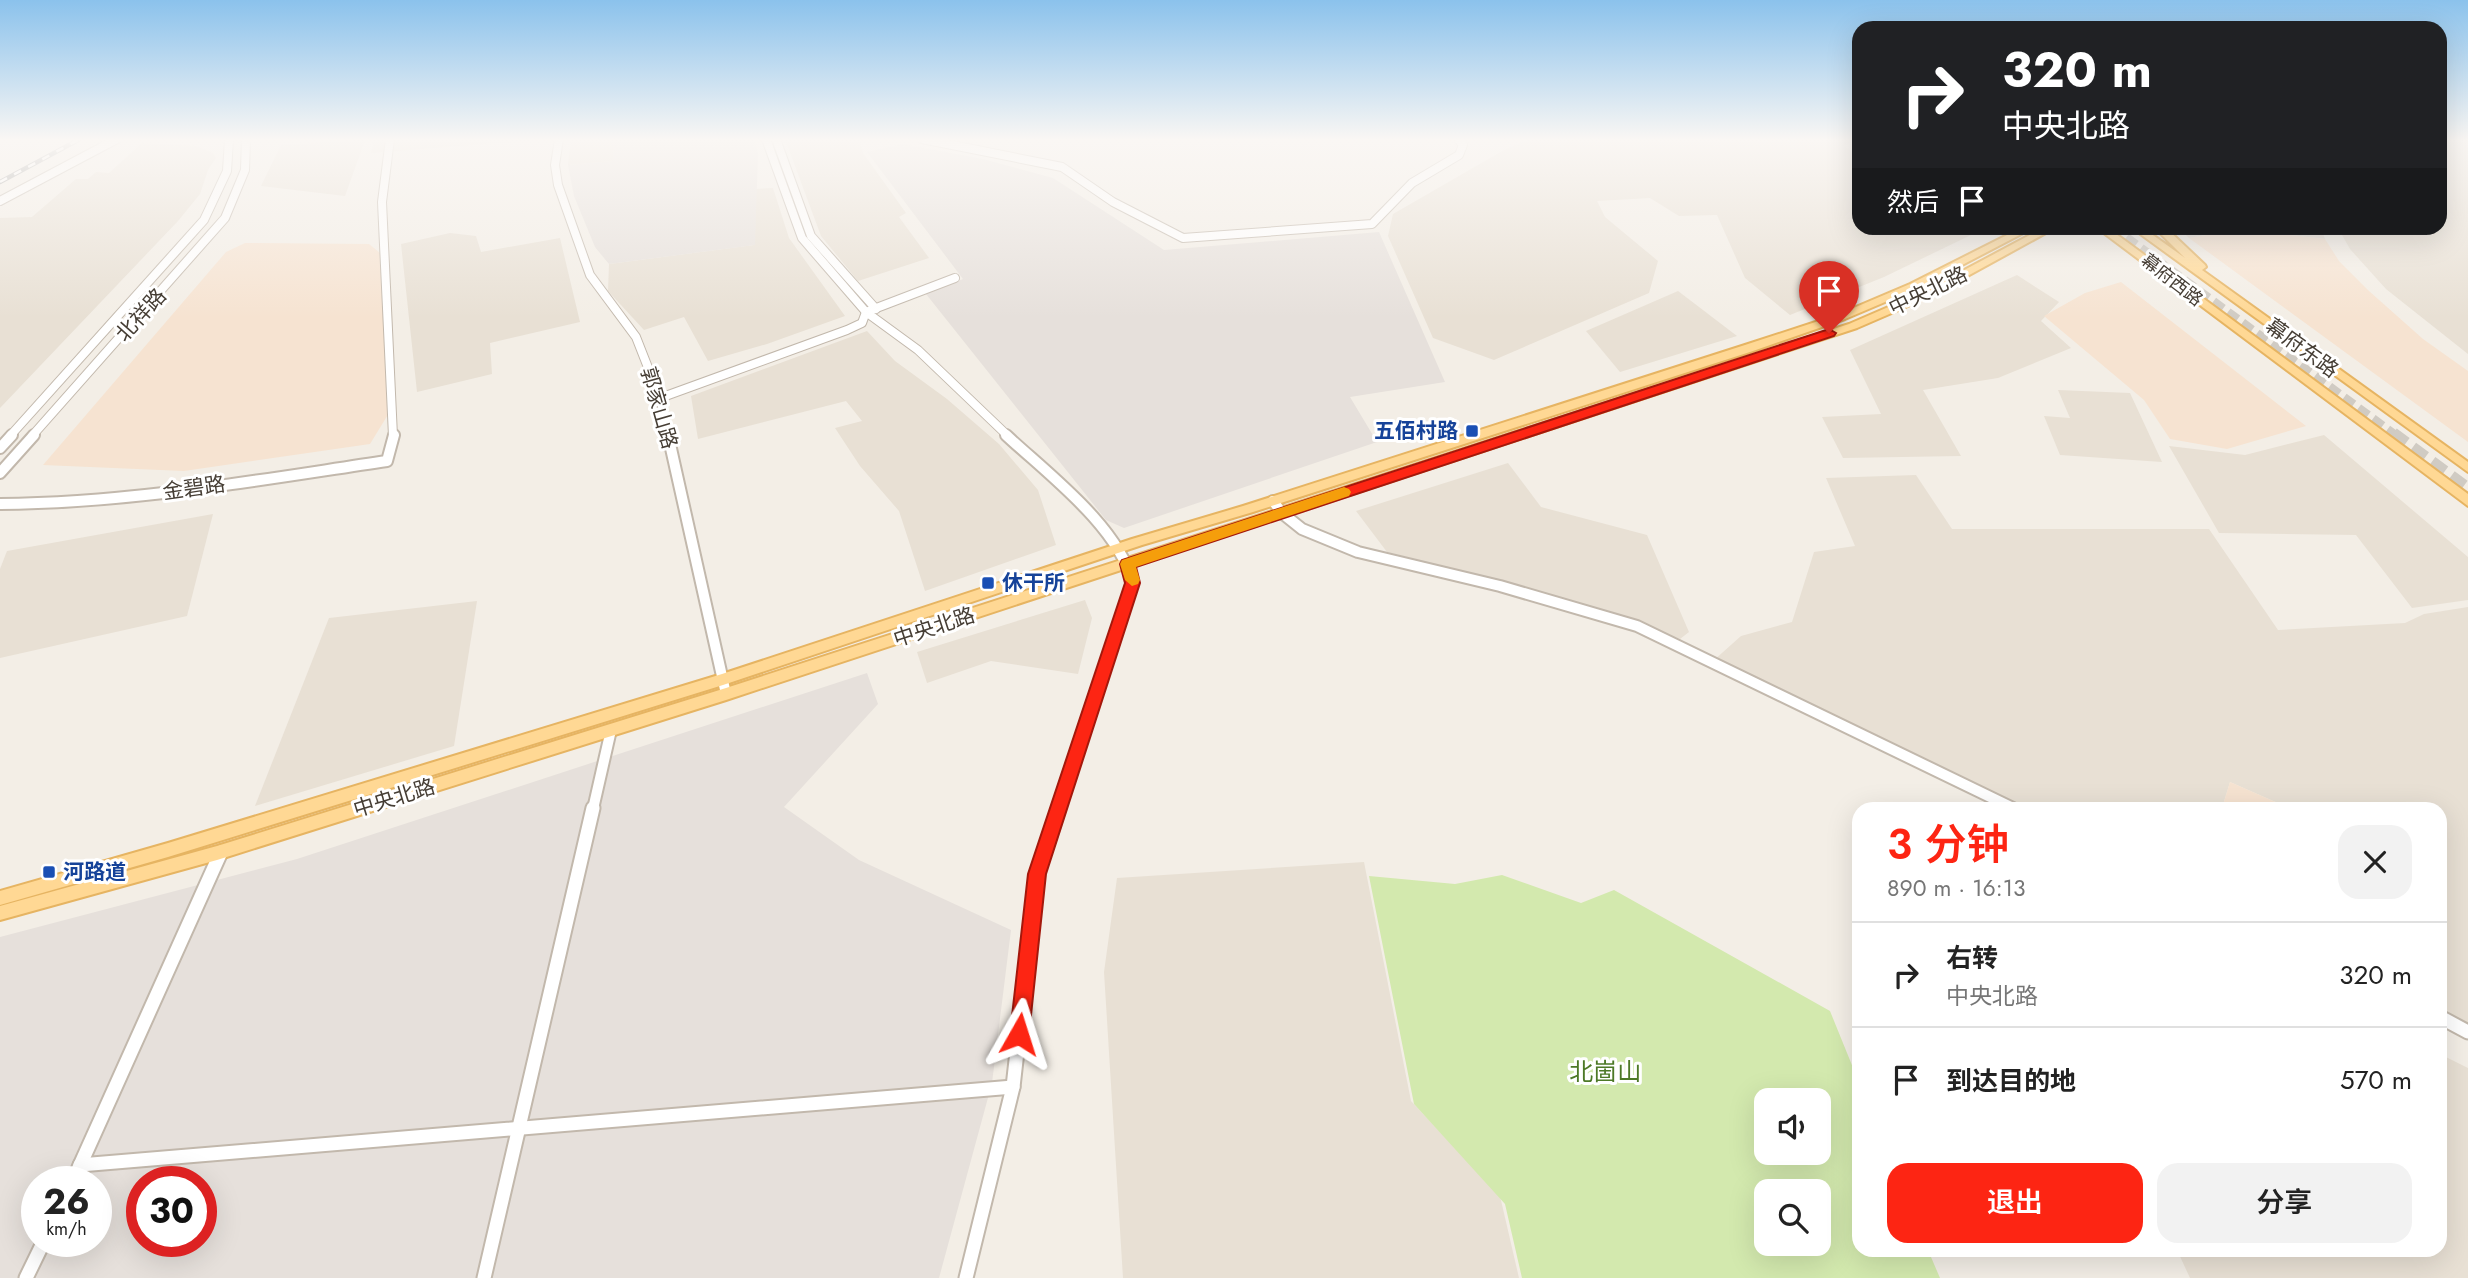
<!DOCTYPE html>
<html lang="zh">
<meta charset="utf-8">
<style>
:root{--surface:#fff;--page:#f2f2f2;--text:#222;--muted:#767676;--line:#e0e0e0;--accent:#fd2513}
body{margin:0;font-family:Jost,"Noto Sans SC",sans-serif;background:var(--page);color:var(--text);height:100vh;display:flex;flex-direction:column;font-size:26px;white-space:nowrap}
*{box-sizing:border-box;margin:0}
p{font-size:23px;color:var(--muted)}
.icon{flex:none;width:38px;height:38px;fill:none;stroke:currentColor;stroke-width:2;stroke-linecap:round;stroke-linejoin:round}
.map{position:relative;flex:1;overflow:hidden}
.panel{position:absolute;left:1852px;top:802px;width:595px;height:455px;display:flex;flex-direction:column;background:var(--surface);border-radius:21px;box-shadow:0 7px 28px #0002}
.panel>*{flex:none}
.top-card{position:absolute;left:1852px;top:21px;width:595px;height:214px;border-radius:21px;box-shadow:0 7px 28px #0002;background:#202124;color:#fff;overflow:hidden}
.fabs{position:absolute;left:1754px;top:1088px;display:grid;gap:14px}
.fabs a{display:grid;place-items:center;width:77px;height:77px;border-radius:14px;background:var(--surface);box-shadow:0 7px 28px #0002;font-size:35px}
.speed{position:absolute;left:21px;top:1166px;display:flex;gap:14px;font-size:35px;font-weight:700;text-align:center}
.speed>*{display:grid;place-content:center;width:91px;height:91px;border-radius:50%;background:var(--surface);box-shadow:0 7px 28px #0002;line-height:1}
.speed small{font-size:18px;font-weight:400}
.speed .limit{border:10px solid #d22;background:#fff;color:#111}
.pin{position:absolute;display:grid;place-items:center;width:60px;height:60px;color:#fff;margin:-72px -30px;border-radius:50% 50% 50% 0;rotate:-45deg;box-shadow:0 0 7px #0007}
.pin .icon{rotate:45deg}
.me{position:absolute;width:77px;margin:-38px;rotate:6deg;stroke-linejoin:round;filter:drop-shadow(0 0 5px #0008)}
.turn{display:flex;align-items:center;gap:24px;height:147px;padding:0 35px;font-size:32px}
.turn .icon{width:91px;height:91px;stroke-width:2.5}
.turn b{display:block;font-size:49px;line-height:60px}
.then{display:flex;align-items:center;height:66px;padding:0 35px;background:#0003;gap:14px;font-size:26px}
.round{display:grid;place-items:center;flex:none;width:74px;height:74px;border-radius:21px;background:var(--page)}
.headline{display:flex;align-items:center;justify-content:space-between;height:119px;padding:0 35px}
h1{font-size:42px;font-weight:600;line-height:52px;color:var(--accent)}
.cta{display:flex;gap:14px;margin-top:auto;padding:14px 35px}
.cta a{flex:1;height:80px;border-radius:21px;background:var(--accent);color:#fff;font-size:28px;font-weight:600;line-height:80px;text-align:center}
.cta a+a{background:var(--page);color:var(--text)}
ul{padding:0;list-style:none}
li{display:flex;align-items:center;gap:21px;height:105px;padding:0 35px;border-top:2px solid var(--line)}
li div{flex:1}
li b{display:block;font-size:26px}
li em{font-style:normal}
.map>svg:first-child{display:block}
.residential{fill:#e8e0d4}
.commercial{fill:#f6e3d1}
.industrial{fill:#e6e0db;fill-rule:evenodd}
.green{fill:#d3e9ae;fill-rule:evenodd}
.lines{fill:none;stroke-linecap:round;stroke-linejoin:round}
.highway-tunnel-far1{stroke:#d0cbc3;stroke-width:12;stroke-dasharray:12 6;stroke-linecap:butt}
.highway-tunnel{stroke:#d0cbc3;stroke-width:16;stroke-dasharray:16 8;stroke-linecap:butt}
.minor-far2-casing{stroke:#c2b8ac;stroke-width:10}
.minor-far1-casing{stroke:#c2b8ac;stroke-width:14}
.minor-casing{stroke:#c2b8ac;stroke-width:17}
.major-casing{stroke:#e6b462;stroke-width:4}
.minor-far2{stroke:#fff;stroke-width:8}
.minor-far1{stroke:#fff;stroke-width:10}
.minor{stroke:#fff;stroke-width:13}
.major{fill:#ffd894;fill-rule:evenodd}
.rail-casing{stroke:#969696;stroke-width:4.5}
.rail{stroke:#fff;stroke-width:2.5;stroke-dasharray:8;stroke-linecap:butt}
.route{fill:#fd2513;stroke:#a4180c;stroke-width:2}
.slow{fill:#f59e0b}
.transit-dot{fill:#1a4fb4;stroke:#fff;stroke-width:2.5}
.labels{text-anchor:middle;stroke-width:6;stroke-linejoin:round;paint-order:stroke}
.far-street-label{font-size:18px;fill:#463e35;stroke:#fff}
.street-label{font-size:21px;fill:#463e35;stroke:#fff}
.transit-label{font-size:21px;font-weight:bold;fill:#164399;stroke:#fff;text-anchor:start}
.near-park-label{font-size:24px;fill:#4d7927;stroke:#fff}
</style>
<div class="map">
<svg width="2468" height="1278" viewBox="0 0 2468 1278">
<rect width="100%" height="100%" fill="#f3eee6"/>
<g class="residential">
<polygon points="374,139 549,139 371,153"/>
<polygon points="571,139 614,139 613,161 568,165"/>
<polygon points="785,139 859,139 863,153 906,213 899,217 929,258 858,281 821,236"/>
<polygon points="1529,139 1857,139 1844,146 1858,156 1858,228 1961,228 1971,235 1884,277 1790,315 1745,278 1717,215 1679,216 1650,198 1597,201 1605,217 1658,261 1649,293 1494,360 1433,338 1388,236 1393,214 1504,150"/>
<polygon points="2440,139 2468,139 2468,354 2386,289 2350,249 2338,228 2440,228"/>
<polygon points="365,140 345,196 261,186 281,145"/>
<polygon points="142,143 196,146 213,153 216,158 208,170 200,194 178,221 0,408 0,218 32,217 76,179 88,179 96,172 109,173"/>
<polygon points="773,188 789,238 845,316 767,344 708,361 684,317 644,330 608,291 609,264 754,245 755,189"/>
<polygon points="2178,228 2321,228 2325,239 2240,229 2189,238"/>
<polygon points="450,233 476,236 481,252 560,238 580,322 490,343 492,374 417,392 401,244"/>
<polygon points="2017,275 2059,302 2041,321 2071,348 1998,378 1923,390 1961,456 1843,458 1822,417 1881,414 1850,350"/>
<polygon points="1678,291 1737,336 1620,372 1586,331"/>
<polygon points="867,331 895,361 947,399 999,444 1038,490 1056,545 925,591 899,511 860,466 835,428 862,421 846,401 698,439 691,396"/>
<polygon points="2058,390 2130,393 2162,462 2060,455 2044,416 2070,418"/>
<polygon points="2324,435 2468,557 2468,600 2412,608 2356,535 2219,533 2169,446 2245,455"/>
<polygon points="1508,463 1541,507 1647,535 1689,632 1680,639 1640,624 1490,578 1387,552 1356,511"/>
<polygon points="1916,475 1952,529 2209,529 2278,630 2405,623 2424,614 2468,607 2468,1032 2440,1018 2440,808 2289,808 2230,782 2222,808 2013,808 1713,661 1741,636 1792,622 1814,552 1855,546 1826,478"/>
<polygon points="213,514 187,616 0,658 0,569 7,551"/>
<polygon points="1085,600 1092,618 1078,674 991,661 927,683 917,652"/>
<polygon points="477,601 454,746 255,806 329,618"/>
<polygon points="1364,862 1411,1101 1500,1196 1519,1278 1123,1278 1104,972 1117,878"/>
<polygon points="2440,1054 2468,1068 2468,1278 2190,1278 2177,1250 2440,1250"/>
</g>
<g class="commercial">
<polygon points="2240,229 2325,239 2339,261 2369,291 2423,339 2468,371 2468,442 2189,238"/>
<polygon points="245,243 369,244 380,253 389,413 370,444 184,471 43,465 226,252"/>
<polygon points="2121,282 2306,426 2227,449 2170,439 2144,400 2044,316 2085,293"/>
<polygon points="2230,782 2289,808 2222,808"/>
</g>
<g class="industrial">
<polygon points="614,139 754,139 758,153 755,245 609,264 595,247 574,196 568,165 613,161"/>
<polygon points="903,144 983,159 1053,178 1164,250 1379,232 1445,382 1350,397 1377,442 1124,528 1106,520 926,294 963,279 867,152"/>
<path d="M867,673L878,704L784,807L859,860L1011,930L992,1083L939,1278H0V937L297,859ZM37,1181H96V1241H37ZM142,1181H201V1241H142Z"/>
</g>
<path class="green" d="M1502,875L1581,903L1614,890L1830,1011L1858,1080V1250H1928L1940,1278H1522L1505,1204L1414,1104L1369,876L1455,884ZM1766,1101H1818V1153H1766ZM1766,1192H1818V1244H1766Z"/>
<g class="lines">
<polyline class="highway-tunnel-far1" points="2111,228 2394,436"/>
<polyline class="highway-tunnel" points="2392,435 2468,491"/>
<defs>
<g id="minor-far2">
<polyline points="390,139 382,202 393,436"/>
<polyline points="559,139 555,165 558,185 590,275 636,337 660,398 669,436"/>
<polyline points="766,139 802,238 866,312 918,350 1008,436"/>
<polyline points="776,139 811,236 876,309"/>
<polyline points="922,139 1062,167 1113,202 1183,238 1372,224 1412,183 1459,155 1463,145 1458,139"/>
<polyline points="0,201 117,139"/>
<polyline points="660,398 847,330 862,323 866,312 955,278"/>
<polyline points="10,436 204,220 227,171 229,139"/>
<polyline points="32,436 225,218 245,170 246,139"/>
</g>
<g id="minor-far1">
<polyline points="668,435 726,694"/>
<path d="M1006,435C1049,475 1118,526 1133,583L1058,809"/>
<polyline points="0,448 12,435"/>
<polyline points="0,473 34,435"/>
<polyline points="1273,501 1282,513 1302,529 1358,552 1500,586 1637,626 2013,808"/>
<path d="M0,504C131,503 258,480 387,461L394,435"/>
<polyline points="593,809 611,730"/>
</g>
<g id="minor">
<polyline points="2440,1017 2468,1032"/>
<polyline points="80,1165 1013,1087"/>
<polyline points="73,1181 221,852"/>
<polyline points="26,1278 44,1241"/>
<polyline points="484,1278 593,808"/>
<polyline points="966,1278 1013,1087 1037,874 1059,808"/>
</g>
<g id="major">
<polygon points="2021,228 2033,228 1918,288 1845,319 1753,351 1253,512 1142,545 723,685 168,857 0,905 0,891 168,843 722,674 1132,539 1243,506 1745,345 1837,315 1910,284"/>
<polygon points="2043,228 2055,228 1931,296 1857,328 726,700 217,860 0,920 0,906 217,846 726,688 1849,324 1923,292"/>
<polygon points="2097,228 2108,228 2468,494 2468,506"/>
<polygon points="2132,228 2143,228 2185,258 2155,228 2166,228 2205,265 2206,267 2202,270 2468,462 2468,472"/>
</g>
</defs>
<use href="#minor-far2" class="minor-far2-casing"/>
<use href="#minor-far1" class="minor-far1-casing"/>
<use href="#minor" class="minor-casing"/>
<use href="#major" class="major-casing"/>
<use href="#minor-far2" class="minor-far2"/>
<use href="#minor-far1" class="minor-far1"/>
<use href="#minor" class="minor"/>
<use href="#major" class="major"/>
<defs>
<polyline id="rail" points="0,182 80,139"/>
</defs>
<use href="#rail" class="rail-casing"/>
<use href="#rail" class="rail"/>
</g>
<linearGradient id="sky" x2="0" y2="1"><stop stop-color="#8bc2ec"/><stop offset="0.44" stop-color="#faf7f4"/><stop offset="1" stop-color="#faf7f4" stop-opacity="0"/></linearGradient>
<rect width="2468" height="318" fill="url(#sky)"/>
<polygon class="route" points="1829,329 1836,333 1834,336 1136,567 1140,583 1046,874 1029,1034 1026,1040 1019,1043 1012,1040 1010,1034 1028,874 1125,583 1120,564 1122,560"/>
<polygon class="slow" points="1344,487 1349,489 1351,492 1349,496 1136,567 1140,580 1138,584 1132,586 1125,580 1120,564 1122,560"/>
<g class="transit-dot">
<rect x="1465" y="424" width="14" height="14" rx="3.5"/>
<rect x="981" y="576" width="14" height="14" rx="3.5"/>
<rect x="42" y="865" width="14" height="14" rx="3.5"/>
</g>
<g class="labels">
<g class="far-street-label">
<text transform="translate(2172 280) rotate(38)" y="6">幕府西路</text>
</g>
<g class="street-label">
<text transform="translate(1928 291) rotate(-26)" y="7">中央北路</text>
<text transform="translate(141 315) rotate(-48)" y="7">北祥路</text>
<text transform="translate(2302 348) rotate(36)" y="7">幕府东路</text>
<text transform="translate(659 408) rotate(74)" y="7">郭家山路</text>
<text transform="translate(194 488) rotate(-8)" y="7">金碧路</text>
<text transform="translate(934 627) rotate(-18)" y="7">中央北路</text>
<text transform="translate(394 798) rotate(-17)" y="7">中央北路</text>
</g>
<g class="transit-label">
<text x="1458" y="438" text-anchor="end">五佰村路</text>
<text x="1002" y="590">休干所</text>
<text x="63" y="879">河路道</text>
</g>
<g class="near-park-label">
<text x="1605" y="1080">北崮山</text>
</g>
</g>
</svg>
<div class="fabs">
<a><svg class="icon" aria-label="sound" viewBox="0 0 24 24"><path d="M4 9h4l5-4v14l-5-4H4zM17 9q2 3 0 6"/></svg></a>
<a><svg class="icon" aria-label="search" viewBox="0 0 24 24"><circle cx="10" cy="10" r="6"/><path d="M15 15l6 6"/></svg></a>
</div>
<div class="speed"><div>26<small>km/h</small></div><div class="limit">30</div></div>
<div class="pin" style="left:1829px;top:333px;background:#d93025"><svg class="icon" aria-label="arrive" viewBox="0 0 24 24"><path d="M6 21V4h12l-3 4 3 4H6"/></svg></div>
<svg class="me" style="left:1019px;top:1034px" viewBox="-20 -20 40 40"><path d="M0-17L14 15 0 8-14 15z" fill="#fd2513" stroke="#fff" stroke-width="4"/></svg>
<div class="top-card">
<div class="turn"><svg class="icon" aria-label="right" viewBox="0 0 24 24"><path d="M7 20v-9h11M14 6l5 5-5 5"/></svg><div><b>320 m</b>中央北路</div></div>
<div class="then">然后<svg class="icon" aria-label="arrive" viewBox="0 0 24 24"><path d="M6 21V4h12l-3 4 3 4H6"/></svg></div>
</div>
<section class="panel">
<div class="headline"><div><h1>3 分钟</h1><p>890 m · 16:13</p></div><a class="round"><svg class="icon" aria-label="close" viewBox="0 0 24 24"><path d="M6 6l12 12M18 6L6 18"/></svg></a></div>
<ul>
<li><svg class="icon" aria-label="right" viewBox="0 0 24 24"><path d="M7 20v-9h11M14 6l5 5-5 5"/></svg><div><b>右转</b><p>中央北路</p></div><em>320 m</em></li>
<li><svg class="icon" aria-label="arrive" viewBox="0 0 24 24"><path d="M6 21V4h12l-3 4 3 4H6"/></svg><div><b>到达目的地</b></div><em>570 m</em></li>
</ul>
<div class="cta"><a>退出</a><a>分享</a></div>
</section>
</div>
